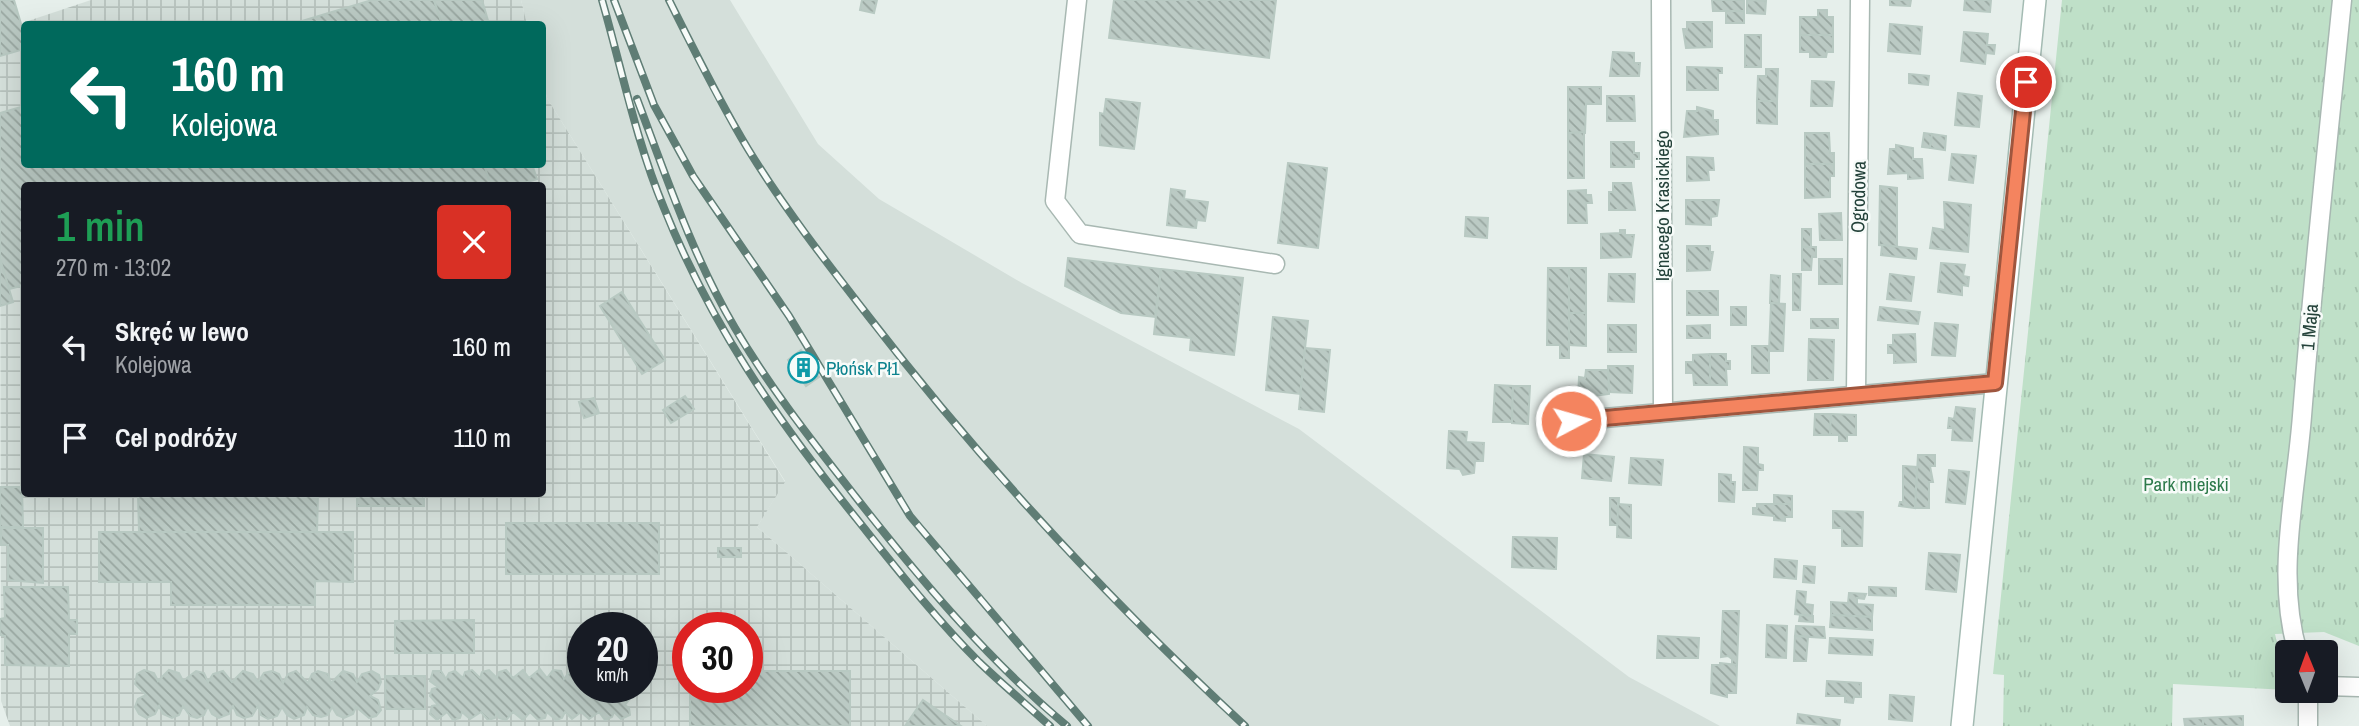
<!DOCTYPE html>
<html lang="pl">
<meta charset="utf-8">
<style>
:root{--surface:#171b24;--page:#20242c;--text:#f1f3f6;--muted:#9ea1a6}
body{margin:0;font-family:"Archivo Narrow",sans-serif;background:var(--page);color:var(--text);height:100vh;display:flex;flex-direction:column;font-size:26px;white-space:nowrap}
*{box-sizing:border-box;margin:0}
p{font-size:23px;color:var(--muted)}
.icon{flex:none;width:38px;height:38px;fill:none;stroke:currentColor;stroke-width:2;stroke-linecap:round;stroke-linejoin:round}
.map{position:relative;flex:1;overflow:hidden}
.details{position:absolute;left:21px;top:182px;width:525px;height:315px;display:flex;flex-direction:column;background:var(--surface);border-radius:7px;box-shadow:0 7px 28px #0002}
.details>*{flex:none}
.hud{position:absolute;left:21px;top:21px;width:525px;height:147px;border-radius:7px;box-shadow:0 7px 28px #0002;background:#00695c;color:#fff;overflow:hidden}
.needle{width:46px;rotate:359deg}
.fabs{position:absolute;left:2275px;top:640px;display:grid;gap:14px}
.fabs a{display:grid;place-items:center;width:63px;height:63px;border-radius:7px;background:var(--surface);box-shadow:0 7px 28px #0002;font-size:35px}
.speed{position:absolute;left:567px;top:612px;display:flex;gap:14px;font-size:35px;font-weight:700;text-align:center}
.speed>*{display:grid;place-content:center;width:91px;height:91px;border-radius:50%;background:var(--surface);box-shadow:0 7px 28px #0002;line-height:1}
.speed small{font-size:18px;font-weight:400}
.speed .limit{border:10px solid #d22;background:#fff;color:#111}
.pin{position:absolute;display:grid;place-items:center;width:60px;height:60px;color:#fff;margin:-30px;border:4px solid #fff;border-radius:50%;box-shadow:0 2px 7px #0007}
.me{position:absolute;width:77px;margin:-38px;rotate:84deg;stroke-linejoin:round;filter:drop-shadow(0 0 5px #0008)}
.turn{display:flex;align-items:center;gap:24px;height:147px;padding:0 35px;font-size:32px}
.turn .icon{width:91px;height:91px;stroke-width:2.5}
.turn b{display:block;font-size:49px;line-height:60px}
.round{display:grid;place-items:center;flex:none;width:74px;height:74px;border-radius:7px;background:var(--page)}
.overview{display:flex;align-items:center;justify-content:space-between;height:119px;padding:0 35px}
h1{font-size:42px;font-weight:600;line-height:52px;color:#1e9e55}
ul{padding:0;list-style:none}
li{display:flex;align-items:center;gap:21px;height:91px;padding:0 35px}
li div{flex:1}
li b{display:block;font-size:26px}
li em{font-style:normal}
.map>svg:first-child{display:block}
.built{fill:#d4dfda}
.industrial{fill:url(#industrial-grid);fill-rule:evenodd}
.grass{fill:url(#grass-tufts)}
.building{fill:url(#building-back-hatch);stroke:#b8c9c2;stroke-width:2}
.lines{fill:none;stroke-linecap:round;stroke-linejoin:round}
.street-casing{stroke:#a8b8b2;stroke-width:21}
.secondary-casing{stroke:#a4bbb3;stroke-width:24}
.street{stroke:#fff;stroke-width:18}
.secondary{stroke:#fff;stroke-width:21}
.rail-casing{stroke:#5f7d75;stroke-width:8}
.rail{stroke:#f7fbf9;stroke-width:5;stroke-dasharray:16;stroke-linecap:butt}
.route-casing{stroke:#9f563e;stroke-width:18}
.route{stroke:#f4845f;stroke-width:12}
.labels{text-anchor:middle;stroke-width:5;stroke-linejoin:round;paint-order:stroke}
.street-label{font-size:19px;fill:#24423a;stroke:#f7fbf9}
.culture-label{font-size:19px;fill:#0d838f;stroke:#f7fbf9;text-anchor:start}
.park-label{font-size:19px;fill:#2d7a4b;stroke:#f7fbf9}
</style>
<div class="map">
<svg width="2359" height="726" viewBox="0 0 2359 726">
<defs>
<pattern id="industrial-grid" width="8" height="8" patternUnits="userSpaceOnUse" patternTransform="scale(1.75)"><rect width="8" height="8" fill="#d4dfda"/><path d="M0 4h8M4 0v8" fill="none" stroke="#b6c1bc"/></pattern>
<pattern id="grass-tufts" width="24" height="20" patternUnits="userSpaceOnUse" patternTransform="scale(1.75)"><rect width="24" height="20" fill="#bfe0c8"/><path d="M3 7l-1-3M5 7V3M7 7l1-3M15 17l-1-3M17 17v-4M19 17l1-3" fill="none" stroke="#a4c1ad"/></pattern>
<pattern id="building-back-hatch" width="6" height="6" patternUnits="userSpaceOnUse" patternTransform="scale(1.75)"><rect width="6" height="6" fill="#bbcac4"/><path d="M-1 5l2 2M0 0l6 6M5-1l2 2" fill="none" stroke="#98a6a0"/></pattern>
</defs>
<rect width="100%" height="100%" fill="#e6efeb"/>
<polygon class="built" points="521,0 730,0 818,144 879,199 1022,283 1299,429 1629,677 1720,726 987,726 757,527 785,481 547,98 543,81 542,24 527,24"/>
<g class="industrial">
<polygon points="91,0 521,0 527,24 26,24 25,22"/>
<path d="M24,49V164H542L543,81L547,98L785,482L757,527L987,726H10L1,701L0,56ZM24,186H542V494H24ZM583,628H642V688H583ZM688,628H747V688H688Z"/>
</g>
<polygon class="grass" points="2062,0 2359,0 2359,646 2324,632 2275,634 2287,690 2173,684 2172,726 2003,726 2004,675 1993,674"/>
<g class="building">
<polygon points="0,0 14,0 24,34 24,49 0,56"/>
<polygon points="372,0 434,0 442,24 292,24"/>
<polygon points="434,0 482,0 489,24 442,24"/>
<polygon points="862,0 877,0 874,13 860,10"/>
<polygon points="1114,0 1276,0 1269,58 1109,38"/>
<polygon points="1712,0 1744,0 1744,11 1713,11"/>
<polygon points="1747,0 1766,1 1765,14 1747,13"/>
<polygon points="1890,0 1911,0 1910,6 1890,5"/>
<polygon points="1965,0 1991,0 1990,12 1964,10"/>
<polygon points="1818,10 1827,10 1827,17 1833,17 1833,35 1800,35 1800,17 1818,17"/>
<rect x="1726" y="11" width="18" height="12"/>
<polygon points="1687,22 1712,22 1712,47 1686,48 1683,29 1687,29"/>
<polygon points="1890,24 1922,27 1920,54 1888,51"/>
<polygon points="1964,32 1988,34 1987,45 1995,45 1994,54 1986,53 1985,64 1961,61"/>
<rect x="1745" y="35" width="16" height="32"/>
<polygon points="1800,35 1833,35 1833,52 1827,52 1826,57 1810,57 1810,52 1800,52"/>
<polygon points="1613,52 1634,53 1634,63 1640,63 1639,76 1610,76"/>
<polygon points="1687,67 1722,68 1722,73 1718,73 1718,90 1687,90"/>
<polygon points="1766,69 1778,69 1777,101 1757,101 1758,76 1766,76"/>
<polygon points="1909,74 1929,76 1928,85 1909,83"/>
<polygon points="1812,81 1834,82 1832,106 1811,106"/>
<polygon points="1568,87 1601,87 1601,104 1586,104 1585,133 1568,133"/>
<polygon points="1958,93 1982,96 1979,127 1955,125"/>
<polygon points="1607,96 1634,96 1635,121 1607,121"/>
<polygon points="1106,99 1140,103 1134,149 1100,145 1100,113 1104,114"/>
<polygon points="1757,101 1777,101 1777,124 1757,123"/>
<polygon points="24,106 24,164 484,164 491,186 24,186 24,298 21,286 9,289 0,259 0,113"/>
<polygon points="1697,107 1713,111 1713,120 1718,120 1718,134 1684,137 1687,111 1697,111"/>
<polygon points="1584,132 1584,178 1568,178 1568,133"/>
<polygon points="1805,133 1829,133 1830,153 1834,153 1834,164 1805,164"/>
<polygon points="1924,133 1932,134 1930,148 1922,147"/>
<polygon points="1932,134 1946,136 1945,150 1930,148"/>
<polygon points="1611,142 1634,142 1634,153 1639,153 1639,159 1634,159 1634,167 1611,167"/>
<polygon points="1896,145 1913,148 1913,159 1922,159 1923,178 1908,179 1908,173 1888,174 1890,149 1896,149"/>
<polygon points="1952,154 1976,156 1973,183 1949,180"/>
<polygon points="1687,157 1713,158 1714,170 1708,170 1709,180 1687,181"/>
<polygon points="1288,163 1327,168 1318,248 1278,243"/>
<polygon points="484,164 532,164 537,179 514,186 491,186"/>
<polygon points="1805,164 1834,164 1834,176 1830,176 1830,197 1805,198"/>
<polygon points="1613,183 1631,183 1635,210 1609,210 1609,192 1613,192"/>
<polygon points="1880,186 1897,188 1897,247 1879,245"/>
<polygon points="1171,189 1185,191 1184,199 1208,202 1205,221 1197,220 1196,228 1167,225"/>
<polygon points="1586,190 1586,195 1591,195 1592,203 1586,203 1587,223 1568,223 1568,191"/>
<polygon points="1686,200 1719,200 1717,216 1711,217 1711,225 1686,224"/>
<polygon points="1944,202 1971,205 1968,252 1930,248 1933,228 1945,230"/>
<polygon points="1841,213 1842,240 1820,240 1819,214"/>
<polygon points="1466,217 1488,218 1487,238 1465,236"/>
<rect x="1802" y="229" width="9" height="18"/>
<polygon points="1620,230 1625,230 1625,235 1634,235 1631,257 1601,258 1601,234 1620,233"/>
<polygon points="1882,245 1917,249 1916,259 1881,255"/>
<polygon points="1687,246 1710,246 1710,252 1713,252 1710,270 1687,271"/>
<polygon points="1802,247 1816,247 1816,257 1812,257 1811,270 1802,270"/>
<polygon points="1068,258 1161,269 1155,317 1121,313 1065,286"/>
<polygon points="0,259 13,302 0,306"/>
<rect x="1819" y="259" width="23" height="25"/>
<polygon points="1941,263 1965,265 1963,276 1969,277 1968,286 1962,285 1962,295 1938,292"/>
<polygon points="1548,268 1569,268 1569,358 1560,358 1560,345 1547,345"/>
<rect x="1569" y="268" width="17" height="45"/>
<polygon points="1161,269 1243,278 1234,355 1190,350 1191,338 1154,334"/>
<polygon points="1609,274 1635,274 1634,302 1608,301"/>
<polygon points="1793,274 1801,274 1800,310 1793,310"/>
<polygon points="1890,274 1914,277 1911,301 1887,299"/>
<polygon points="1771,275 1780,276 1779,303 1770,303"/>
<rect x="1687" y="291" width="31" height="24"/>
<polygon points="622,292 665,360 642,374 600,306"/>
<polygon points="1771,303 1785,304 1783,351 1769,351"/>
<rect x="1731" y="307" width="15" height="18"/>
<polygon points="1880,307 1920,312 1918,324 1878,320"/>
<polygon points="1569,313 1586,313 1586,346 1569,345"/>
<polygon points="1273,317 1308,321 1300,394 1266,390"/>
<rect x="1811" y="319" width="27" height="9"/>
<polygon points="1935,323 1958,325 1955,356 1932,355"/>
<rect x="1608" y="325" width="28" height="27"/>
<polygon points="1710,325 1710,338 1687,338 1687,326"/>
<polygon points="1915,334 1916,362 1894,363 1894,353 1888,353 1888,345 1893,345 1893,335"/>
<polygon points="1809,339 1834,340 1833,380 1808,380"/>
<rect x="1752" y="346" width="17" height="27"/>
<polygon points="1305,348 1330,350 1324,412 1299,409"/>
<polygon points="801,350 819,377 806,386 788,360"/>
<polygon points="1710,354 1726,354 1726,361 1730,361 1730,369 1726,369 1727,385 1710,385"/>
<polygon points="1710,354 1710,385 1694,385 1693,373 1686,373 1686,362 1693,362 1693,355"/>
<polygon points="1608,366 1633,366 1632,393 1609,392"/>
<polygon points="1586,370 1608,370 1609,394 1578,398 1579,377 1585,378"/>
<polygon points="1495,385 1513,386 1512,422 1493,422"/>
<polygon points="1513,386 1530,386 1528,424 1512,423"/>
<polygon points="685,396 694,409 671,423 663,410"/>
<polygon points="594,398 599,413 584,418 579,402"/>
<polygon points="1956,407 1975,409 1972,441 1952,440 1953,428 1948,428 1949,418 1954,419"/>
<polygon points="1815,414 1831,414 1830,435 1814,435"/>
<polygon points="1831,414 1856,415 1856,435 1847,435 1847,441 1839,441 1839,435 1830,435"/>
<polygon points="1449,431 1467,432 1466,442 1484,443 1483,461 1475,461 1474,473 1463,475 1460,469 1447,468"/>
<rect x="1558" y="437" width="11" height="12"/>
<polygon points="1744,447 1758,448 1758,464 1763,465 1763,470 1758,470 1757,490 1743,490"/>
<polygon points="1584,454 1614,457 1611,481 1582,478"/>
<polygon points="1918,455 1935,455 1935,466 1930,466 1933,482 1929,482 1929,508 1915,508"/>
<polygon points="1631,458 1663,460 1661,485 1629,483"/>
<polygon points="1903,466 1917,467 1915,508 1899,506 1900,502 1903,502"/>
<polygon points="1949,470 1969,472 1965,504 1946,502"/>
<polygon points="1719,474 1731,475 1731,482 1735,482 1734,502 1719,501"/>
<polygon points="0,487 22,487 23,527 0,527"/>
<polygon points="138,494 318,494 317,532 139,532"/>
<rect x="357" y="494" width="67" height="12"/>
<polygon points="1774,495 1792,496 1792,504 1774,504"/>
<polygon points="1610,498 1619,498 1618,525 1610,525"/>
<polygon points="1618,504 1631,505 1631,538 1617,537"/>
<polygon points="1757,504 1792,504 1792,517 1785,517 1785,521 1774,520 1774,516 1753,514 1753,508 1757,508"/>
<polygon points="1833,511 1863,512 1862,546 1842,546 1842,528 1833,528"/>
<rect x="506" y="523" width="153" height="51"/>
<polygon points="1,528 43,528 43,583 8,580 8,545 1,545"/>
<polygon points="99,532 353,532 353,582 315,581 315,605 171,605 171,582 99,582"/>
<polygon points="1513,537 1557,538 1556,569 1512,567"/>
<rect x="718" y="548" width="23" height="9"/>
<polygon points="1929,553 1960,555 1956,592 1926,589"/>
<polygon points="1775,559 1797,561 1796,579 1774,577"/>
<polygon points="1804,566 1815,567 1814,583 1803,582"/>
<polygon points="4,587 68,587 69,620 77,620 77,634 69,634 69,666 5,665 5,636 0,635 0,619 5,618"/>
<polygon points="1869,587 1896,588 1896,596 1869,595"/>
<polygon points="1797,591 1806,592 1805,604 1813,605 1812,616 1795,614"/>
<polygon points="1849,593 1866,594 1864,599 1857,598 1857,604 1873,605 1872,617 1831,615 1831,602 1848,603"/>
<polygon points="1723,611 1739,611 1737,665 1732,665 1732,659 1728,656 1721,657"/>
<polygon points="1800,615 1813,616 1813,622 1799,621"/>
<polygon points="1831,615 1872,617 1872,630 1830,627"/>
<polygon points="474,620 474,653 395,653 395,621"/>
<polygon points="1767,625 1787,626 1786,658 1766,657"/>
<polygon points="1796,626 1824,627 1825,638 1795,636"/>
<polygon points="1658,636 1699,638 1698,658 1657,658"/>
<polygon points="1795,636 1808,637 1806,661 1794,661"/>
<polygon points="1830,638 1873,640 1872,655 1829,653"/>
<polygon points="1720,663 1737,665 1736,693 1727,693 1727,697 1711,693 1712,665 1720,665"/>
<polygon points="540,669 547,678 553,670 561,671 564,679 570,671 577,671 583,678 583,688 628,688 632,696 625,705 629,708 630,715 621,719 614,712 612,717 605,720 599,712 589,719 581,712 572,719 565,712 562,718 556,720 547,712 545,718 538,720 530,712 523,720 513,712 506,720 499,718 497,712 495,718 488,720 481,712 470,719 462,712 460,718 453,720 447,712 437,720 430,714 432,706 438,705 430,696 432,689 438,687 430,681 433,671 441,671 446,679 449,673 455,671 463,678 465,672 472,670 480,678 482,672 489,670 497,678 499,672 506,670 513,678 523,670 529,678"/>
<polygon points="144,670 154,673 158,681 169,670 179,673 183,681 196,671 204,673 208,682 213,674 223,671 232,682 243,671 253,674 258,682 264,673 272,671 279,674 283,683 288,674 296,671 308,683 312,674 318,671 328,674 331,683 343,671 353,674 357,682 362,674 372,671 379,675 381,682 378,689 370,696 378,700 381,710 376,716 369,718 356,707 353,714 344,718 337,715 332,707 328,715 321,717 313,715 307,707 304,715 294,719 287,715 282,707 277,716 268,719 261,715 258,706 252,716 244,718 237,715 233,706 229,714 219,718 212,714 208,706 204,715 197,718 190,716 183,706 179,715 172,718 163,714 159,706 155,714 146,718 139,714 135,707 138,699 146,695 135,684 137,674"/>
<polygon points="747,671 850,671 850,726 690,726 690,688 747,688"/>
<polygon points="385,676 425,676 425,709 386,709"/>
<polygon points="1827,681 1861,683 1861,697 1854,697 1853,703 1845,702 1845,696 1826,696"/>
<polygon points="1890,695 1914,697 1912,721 1889,719"/>
<polygon points="923,700 961,726 905,726"/>
<polygon points="1798,714 1840,720 1839,726 1797,723"/>
<polygon points="2243,716 2243,726 2203,726 2203,718"/>
<polygon points="2203,718 2203,726 2185,726 2184,719"/>
</g>
<g class="lines">
<defs>
<g id="street">
<polyline points="1077,0 1055,201 1080,234 1275,264"/>
<polyline points="1661,0 1663,412"/>
<polyline points="1856,394 1860,0"/>
<polyline points="1571,421 1995,383"/>
<path d="M2298,653C2275,577 2296,494 2302,416C2313,277 2328,139 2342,0"/>
<polyline points="2326,686 2359,687"/>
<polyline points="2308,691 2308,726"/>
</g>
<polyline id="secondary" points="1962,726 2035,0"/>
</defs>
<use href="#street" class="street-casing"/>
<use href="#secondary" class="secondary-casing"/>
<use href="#street" class="street"/>
<use href="#secondary" class="secondary"/>
<defs>
<g id="rail">
<path d="M602,0C622,70 636,141 664,208C710,323 775,417 852,513C893,564 933,616 979,662C1002,684 1027,705 1050,726"/>
<polyline points="614,0 654,105 693,176 789,316 910,516 1088,726"/>
<path d="M669,0C694,50 719,101 748,149C784,208 827,263 869,317C983,465 1108,599 1245,726"/>
<path d="M637,99C666,176 693,257 735,328C770,388 813,442 855,496C920,579 987,659 1067,726"/>
</g>
</defs>
<use href="#rail" class="rail-casing"/>
<use href="#rail" class="rail"/>
</g>
<g class="lines">
<defs>
<polyline id="route" points="1571,421 1995,383 2026,82"/>
</defs>
<use href="#route" class="route-casing"/>
<use href="#route" class="route"/>
</g>
<defs>
<symbol id="building-ring" viewBox="-11 -11 22 22"><circle r="9.5" fill="#f7fbf9" stroke="#0f9aa8" stroke-width="1.5"/><path d="M-4-6H4V6H1V3H-1V6H-4ZM-2.5-4.3h1.7v1.8h-1.7ZM.8-4.3h1.7v1.8H.8ZM-2.5-1h1.7V.8h-1.7ZM.8-1h1.7V.8H.8Z" fill="#0f9aa8"/></symbol>
</defs>
<g fill-rule="evenodd">
<use href="#building-ring" x="786" y="350" width="35" height="35"/>
</g>
<g class="labels">
<g class="street-label">
<text transform="translate(1858 197) rotate(-89)" y="7">Ogrodowa</text>
<text transform="translate(1662 206) rotate(-90)" y="7">Ignacego Krasickiego</text>
<text transform="translate(2309 327) rotate(-85)" y="7">1 Maja</text>
</g>
<g class="culture-label">
<text x="826" y="375">Płońsk Pł1</text>
</g>
<g class="park-label">
<text x="2186" y="491">Park miejski</text>
</g>
</g>
</svg>
<div class="fabs">
<a><svg class="needle" viewBox="-14 -14 28 28"><path d="M0-13l5 13h-10z" fill="#e53935"/><path d="M0 13l5-13h-10z" fill="#9ea1a6"/></svg></a>
</div>
<div class="speed"><div>20<small>km/h</small></div><div class="limit">30</div></div>
<div class="pin" style="left:2026px;top:82px;background:#d93025"><svg class="icon" aria-label="arrive" viewBox="0 0 24 24"><path d="M6 21V4h12l-3 4 3 4H6"/></svg></div>
<svg class="me" style="left:1571px;top:421px" viewBox="-20 -20 40 40"><circle r="17" fill="#f4845f" stroke="#fff" stroke-width="3"/><path d="M0-11L8 9 0 5-8 9z" fill="#fff"/></svg>
<div class="hud">
<div class="turn"><svg class="icon" aria-label="left" viewBox="0 0 24 24"><path d="M17 20v-9H6M10 6l-5 5 5 5"/></svg><div><b>160 m</b>Kolejowa</div></div>
</div>
<section class="details">
<div class="overview"><div><h1>1 min</h1><p>270 m · 13:02</p></div><a class="round" style="background:#d93025;color:#fff"><svg class="icon" aria-label="close" viewBox="0 0 24 24"><path d="M6 6l12 12M18 6L6 18"/></svg></a></div>
<ul>
<li><svg class="icon" aria-label="left" viewBox="0 0 24 24"><path d="M17 20v-9H6M10 6l-5 5 5 5"/></svg><div><b>Skręć w lewo</b><p>Kolejowa</p></div><em>160 m</em></li>
<li><svg class="icon" aria-label="arrive" viewBox="0 0 24 24"><path d="M6 21V4h12l-3 4 3 4H6"/></svg><div><b>Cel podróży</b></div><em>110 m</em></li>
</ul>
</section>
</div>
